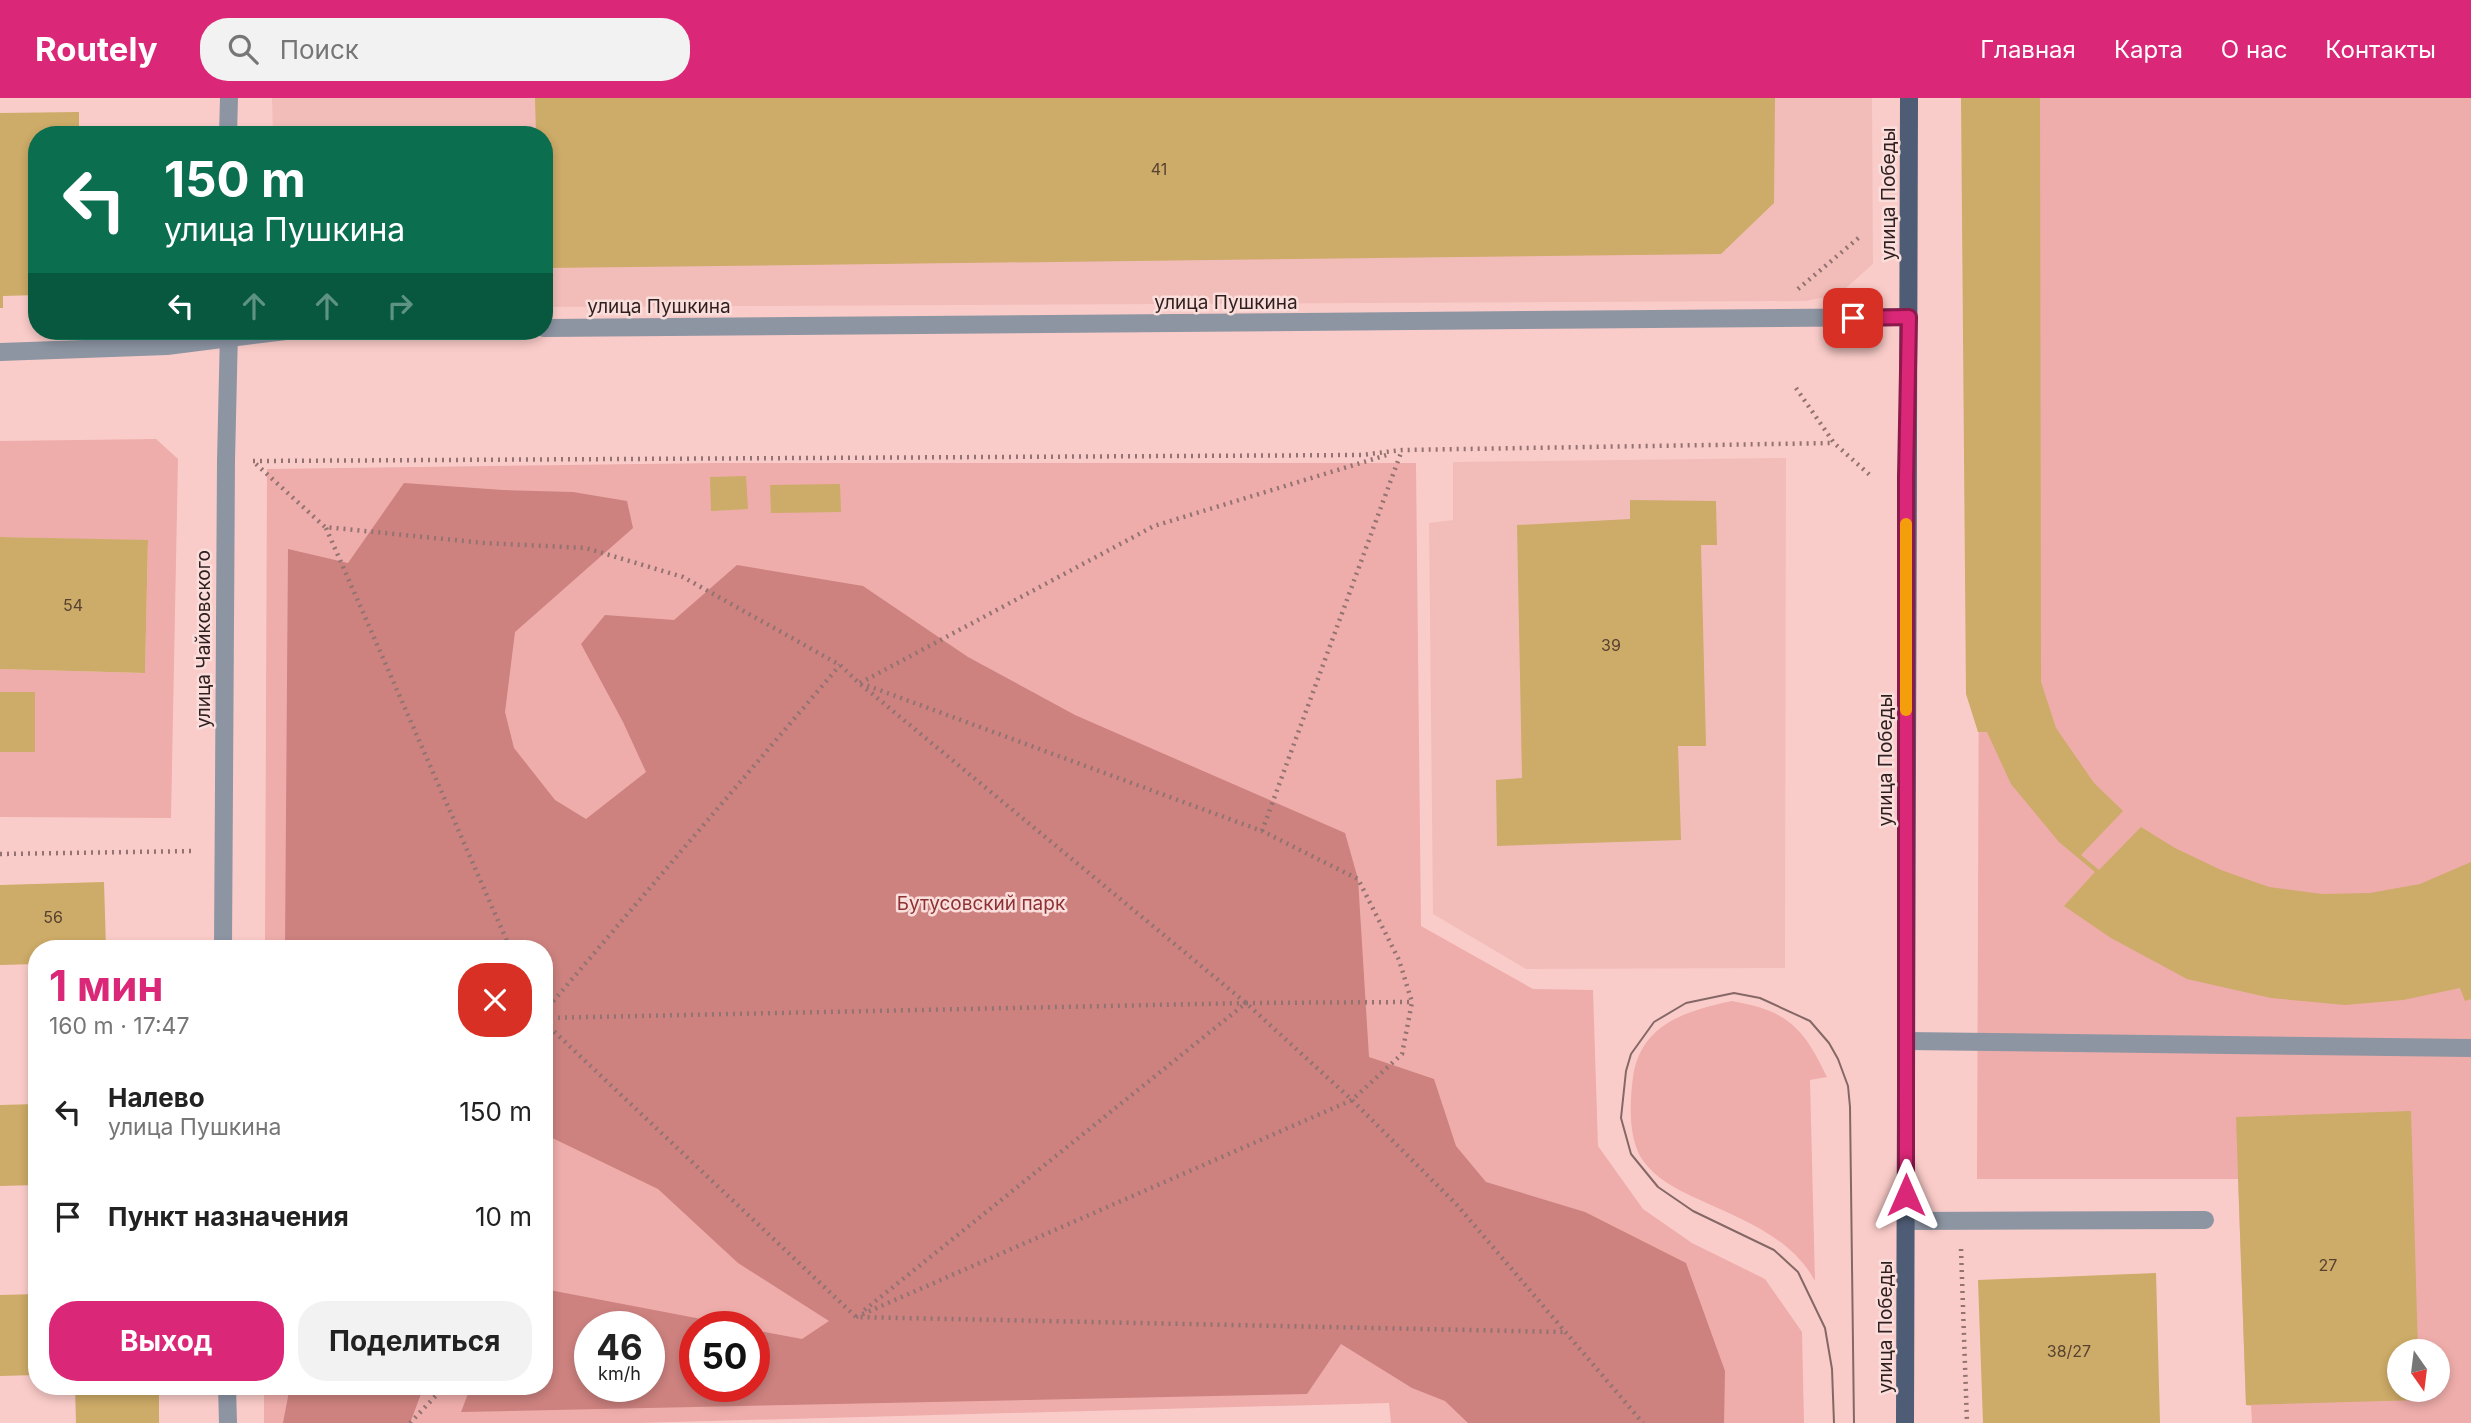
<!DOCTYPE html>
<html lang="ru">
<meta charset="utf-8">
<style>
:root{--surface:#fff;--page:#f2f2f2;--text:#222;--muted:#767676;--accent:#db2777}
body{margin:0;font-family:Inter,sans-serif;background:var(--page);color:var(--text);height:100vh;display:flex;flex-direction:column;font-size:26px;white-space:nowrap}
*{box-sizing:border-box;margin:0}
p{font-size:23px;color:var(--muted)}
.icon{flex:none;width:38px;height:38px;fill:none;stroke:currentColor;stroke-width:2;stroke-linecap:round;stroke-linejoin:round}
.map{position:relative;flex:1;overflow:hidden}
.side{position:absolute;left:28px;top:842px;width:525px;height:455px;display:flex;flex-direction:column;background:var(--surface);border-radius:28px;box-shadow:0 4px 10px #0003}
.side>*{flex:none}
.hud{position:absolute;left:28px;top:28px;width:525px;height:214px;border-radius:28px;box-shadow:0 4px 10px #0003;background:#0b6e4f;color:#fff;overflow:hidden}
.needle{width:46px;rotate:166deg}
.tools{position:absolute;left:2387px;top:1241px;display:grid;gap:14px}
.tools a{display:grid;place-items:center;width:63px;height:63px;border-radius:50%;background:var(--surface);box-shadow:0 4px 10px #0003;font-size:35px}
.speed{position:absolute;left:574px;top:1213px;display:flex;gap:14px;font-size:35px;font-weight:700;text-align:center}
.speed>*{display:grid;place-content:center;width:91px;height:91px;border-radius:50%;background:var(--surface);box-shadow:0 4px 10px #0003;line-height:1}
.speed small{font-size:18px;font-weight:400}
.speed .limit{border:10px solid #d22;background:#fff;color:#111}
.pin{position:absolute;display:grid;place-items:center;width:60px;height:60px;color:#fff;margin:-30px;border-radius:14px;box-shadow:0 4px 10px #0006}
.me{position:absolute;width:77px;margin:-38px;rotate:0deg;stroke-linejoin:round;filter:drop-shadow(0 0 5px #0008)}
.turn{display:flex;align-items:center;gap:24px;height:147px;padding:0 21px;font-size:32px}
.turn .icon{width:91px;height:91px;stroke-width:2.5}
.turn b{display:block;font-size:49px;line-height:60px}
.lanes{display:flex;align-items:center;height:66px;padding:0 21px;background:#0003;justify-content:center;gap:35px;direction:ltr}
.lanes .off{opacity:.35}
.round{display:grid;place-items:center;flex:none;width:74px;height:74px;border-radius:28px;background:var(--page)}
.head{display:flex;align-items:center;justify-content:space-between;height:119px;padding:0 21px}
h1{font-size:42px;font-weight:700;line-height:52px;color:var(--accent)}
.action{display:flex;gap:14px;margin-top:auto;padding:14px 21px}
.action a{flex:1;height:80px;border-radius:28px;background:var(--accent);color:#fff;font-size:28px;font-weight:700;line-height:80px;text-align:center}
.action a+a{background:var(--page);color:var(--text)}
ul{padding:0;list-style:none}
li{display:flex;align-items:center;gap:21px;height:105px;padding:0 21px}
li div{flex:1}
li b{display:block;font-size:26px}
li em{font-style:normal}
header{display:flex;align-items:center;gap:42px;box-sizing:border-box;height:98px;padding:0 35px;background:var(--accent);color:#fff}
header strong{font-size:33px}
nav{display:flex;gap:38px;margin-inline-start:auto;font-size:24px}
.search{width:490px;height:63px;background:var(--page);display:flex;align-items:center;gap:18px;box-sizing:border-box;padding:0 24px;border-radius:28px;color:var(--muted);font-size:26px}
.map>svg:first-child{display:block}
.built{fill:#f2bdb9}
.green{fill:#eeadaa;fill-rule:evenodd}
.forest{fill:#cd827f;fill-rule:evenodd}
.building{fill:#cdab68}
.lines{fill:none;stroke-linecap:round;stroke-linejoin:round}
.path{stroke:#927371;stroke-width:4.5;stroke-dasharray:2 5;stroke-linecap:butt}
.minor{stroke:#8d95a3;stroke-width:18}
.major{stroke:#4f5c75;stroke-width:18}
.tram{stroke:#856866;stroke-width:2}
.route-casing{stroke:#8e194d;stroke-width:18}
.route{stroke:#db2777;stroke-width:12}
.slow{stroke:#f59e0b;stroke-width:12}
.labels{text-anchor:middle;stroke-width:5;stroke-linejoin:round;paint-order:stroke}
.number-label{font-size:16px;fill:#574230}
.street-label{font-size:19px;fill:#301f1e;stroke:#fadedc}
.park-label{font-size:19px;fill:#8d3234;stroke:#fadedc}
</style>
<header>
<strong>Routely</strong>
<div class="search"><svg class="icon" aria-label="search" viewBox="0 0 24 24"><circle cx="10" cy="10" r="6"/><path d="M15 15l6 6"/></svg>Поиск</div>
<nav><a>Главная</a><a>Карта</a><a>О нас</a><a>Контакты</a></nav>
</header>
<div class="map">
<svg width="2471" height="1325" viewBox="0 0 2471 1325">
<rect width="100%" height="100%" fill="#faccc9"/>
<g class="built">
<polygon points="272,0 1872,0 1873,166 1839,196 1806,203 544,209 544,37 273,37"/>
<polygon points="1786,360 1785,870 1526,871 1433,816 1429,425 1453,422 1453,364"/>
</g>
<g class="green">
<path d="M1981,0H2471V1325H2252L2251,1308L2246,1307L2238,1081H1977ZM2399,1253H2438V1292H2399Z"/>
<polygon points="156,341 178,361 171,720 0,719 0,654 35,654 35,594 0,594 0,571 145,575 148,443 0,439 0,343"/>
<path d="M715,365H1416L1421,828L1533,891L1593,892L1598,1048L1643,1111L1692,1145L1765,1181L1802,1234L1804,1325H1391L1389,1305L637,1325H264V1288H544V850H265L267,371ZM590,1228H649V1288H590ZM695,1228H754V1288H695Z"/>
<path d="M1732,903C1788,913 1803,929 1827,979L1810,982L1815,1183C1791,1139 1743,1122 1700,1102C1678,1092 1653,1080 1640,1058C1628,1035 1630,1003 1633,979C1641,925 1687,913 1732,903Z"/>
</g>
<g class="forest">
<path d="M404,385L503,392L573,394L627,403L633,430L515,534L505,614L514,650L555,702L586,721L646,674L623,624L581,546L605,517L674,522L737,467L863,488L968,559L1075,617L1345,735L1358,781L1369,959L1434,981L1456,1048L1486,1084L1585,1114L1686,1165L1725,1273L1724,1325H1468L1445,1303L1412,1290L1341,1246L1307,1296L461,1314L471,1288H544V1191L738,1228H695V1288H754V1232L802,1241L829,1223L738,1165L658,1091L544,1036V850H285L288,451L348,465ZM590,1228H649V1288H590Z"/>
<polygon points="290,1288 424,1288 410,1325 283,1325"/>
</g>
<g class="building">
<polygon points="535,0 1775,0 1774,105 1721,156 544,170 544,37 536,37"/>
<polygon points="1961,0 2040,0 2041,584 2056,630 2094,685 2123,713 2081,757 2099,772 2141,729 2175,750 2221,772 2269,789 2322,796 2370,795 2420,786 2471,764 2471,901 2465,903 2460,890 2403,902 2345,907 2271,900 2187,881 2111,840 2064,808 2095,774 2059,744 2011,686 1987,634 1978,634 1966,596"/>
<polygon points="79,14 79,37 37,37 37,197 3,198 3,210 0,210 0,15"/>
<rect x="279" y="34" width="63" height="3"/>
<polygon points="746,378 748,411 711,413 710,379"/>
<polygon points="840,386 841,414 771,415 770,387"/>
<polygon points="1630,402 1716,403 1717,447 1701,447 1706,648 1678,648 1681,742 1497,748 1496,682 1522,680 1517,427 1630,421"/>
<polygon points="0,439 148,442 145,575 0,571"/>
<rect x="0" y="594" width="35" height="60"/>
<polygon points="104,784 106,850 37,850 37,866 0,867 0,787"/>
<polygon points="37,1006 37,1087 0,1088 0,1007"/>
<polygon points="2411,1013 2418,1253 2399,1253 2399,1292 2420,1292 2420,1302 2246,1307 2236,1019"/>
<polygon points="2156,1175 2160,1325 1983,1325 1978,1182"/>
<polygon points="37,1196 37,1277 0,1278 0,1197"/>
<polygon points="75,1288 159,1288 159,1325 76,1325"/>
</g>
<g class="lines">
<g class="path">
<polyline points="1798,191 1862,137"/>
<polyline points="1796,290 1834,345 1872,379"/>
<polyline points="253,363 1361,357 1402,352 1834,345"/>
<polyline points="256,366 325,429 484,445 586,450 683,479 840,567 859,585 1246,905 1352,1002 1457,1107 1643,1325"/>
<polyline points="326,430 510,850"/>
<polyline points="860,585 1154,428 1390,356"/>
<polyline points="1262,733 1402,352"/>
<polyline points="0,756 195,753"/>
<polyline points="1246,905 1412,904"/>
<polyline points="544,914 840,567"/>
<polyline points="544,920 1246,905 862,1214"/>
<polyline points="544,924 856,1219 1563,1234"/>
<polyline points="1961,1151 1967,1325"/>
<polyline points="856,1219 1352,1002 1402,956 1412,904 1399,862 1358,781 1262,733 863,586"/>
<polyline points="410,1325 445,1288"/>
</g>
<g class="minor">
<polyline points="228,37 229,0"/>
<polyline points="544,230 1909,219"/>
<polyline points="0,254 167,248 286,233"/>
<polyline points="223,850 226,363 229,233"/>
<polyline points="1906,943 2471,950"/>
<polyline points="1906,1123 2205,1122"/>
<polyline points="227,1288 228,1325"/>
</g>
<polyline class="major" points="1905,1325 1909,0"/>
<polyline class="tram" points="1834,1325 1832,1271 1825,1230 1798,1174 1774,1152 1693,1113 1658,1089 1631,1056 1621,1020 1626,973 1631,956 1654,924 1686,905 1734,895 1760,900 1810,923 1829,945 1838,961 1848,988 1850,1009 1854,1325"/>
</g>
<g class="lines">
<defs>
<polyline id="route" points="1853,220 1909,219 1906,379 1906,1097"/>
</defs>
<use href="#route" class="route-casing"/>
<use href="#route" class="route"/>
<polyline class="slow" points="1906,426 1906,612"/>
</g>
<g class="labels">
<g class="number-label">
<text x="1159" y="77">41</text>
<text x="73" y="513">54</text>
<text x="1611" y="553">39</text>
<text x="53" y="825">56</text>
<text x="2328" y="1173">27</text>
<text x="2069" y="1259">38/27</text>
</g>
<g class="street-label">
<text transform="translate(1888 96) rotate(-90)" y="7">улица Победы</text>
<text x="1226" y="211">улица Пушкина</text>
<text x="659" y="215">улица Пушкина</text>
<text transform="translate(203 541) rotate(-90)" y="7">улица Чайковского</text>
<text transform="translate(1885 662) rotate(-90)" y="7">улица Победы</text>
<text transform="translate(1885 1229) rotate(-90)" y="7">улица Победы</text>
</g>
<g class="park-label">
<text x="981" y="812">Бутусовский парк</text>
</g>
</g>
</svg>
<div class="tools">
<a><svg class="needle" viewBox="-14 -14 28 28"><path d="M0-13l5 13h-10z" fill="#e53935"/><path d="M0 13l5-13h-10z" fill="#767676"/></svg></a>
</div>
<div class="speed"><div>46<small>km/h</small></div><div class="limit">50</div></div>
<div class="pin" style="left:1853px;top:220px;background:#d93025"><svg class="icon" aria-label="arrive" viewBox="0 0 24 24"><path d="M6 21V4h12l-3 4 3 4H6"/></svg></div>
<svg class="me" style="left:1906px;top:1097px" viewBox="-20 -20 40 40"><path d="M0-17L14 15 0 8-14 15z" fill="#db2777" stroke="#fff" stroke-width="4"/></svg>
<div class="hud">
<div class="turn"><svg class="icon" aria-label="left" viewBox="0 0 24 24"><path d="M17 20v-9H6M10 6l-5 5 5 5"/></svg><div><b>150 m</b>улица Пушкина</div></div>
<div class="lanes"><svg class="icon" aria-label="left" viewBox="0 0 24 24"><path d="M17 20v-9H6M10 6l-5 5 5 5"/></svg><svg class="icon off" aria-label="ahead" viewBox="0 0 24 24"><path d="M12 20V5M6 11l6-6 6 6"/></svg><svg class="icon off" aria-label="ahead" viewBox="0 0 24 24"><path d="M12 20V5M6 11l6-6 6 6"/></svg><svg class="icon off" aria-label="right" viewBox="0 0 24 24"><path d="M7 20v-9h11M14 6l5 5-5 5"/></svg></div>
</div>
<section class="side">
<div class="head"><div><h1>1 мин</h1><p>160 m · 17:47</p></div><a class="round" style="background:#d93025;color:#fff"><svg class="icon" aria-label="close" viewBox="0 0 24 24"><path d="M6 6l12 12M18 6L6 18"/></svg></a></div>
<ul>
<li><svg class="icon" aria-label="left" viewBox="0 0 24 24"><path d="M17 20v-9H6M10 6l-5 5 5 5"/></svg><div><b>Налево</b><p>улица Пушкина</p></div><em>150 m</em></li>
<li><svg class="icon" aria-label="arrive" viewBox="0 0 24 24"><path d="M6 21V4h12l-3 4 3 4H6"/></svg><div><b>Пункт назначения</b></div><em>10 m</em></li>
</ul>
<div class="action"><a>Выход</a><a>Поделиться</a></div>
</section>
</div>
